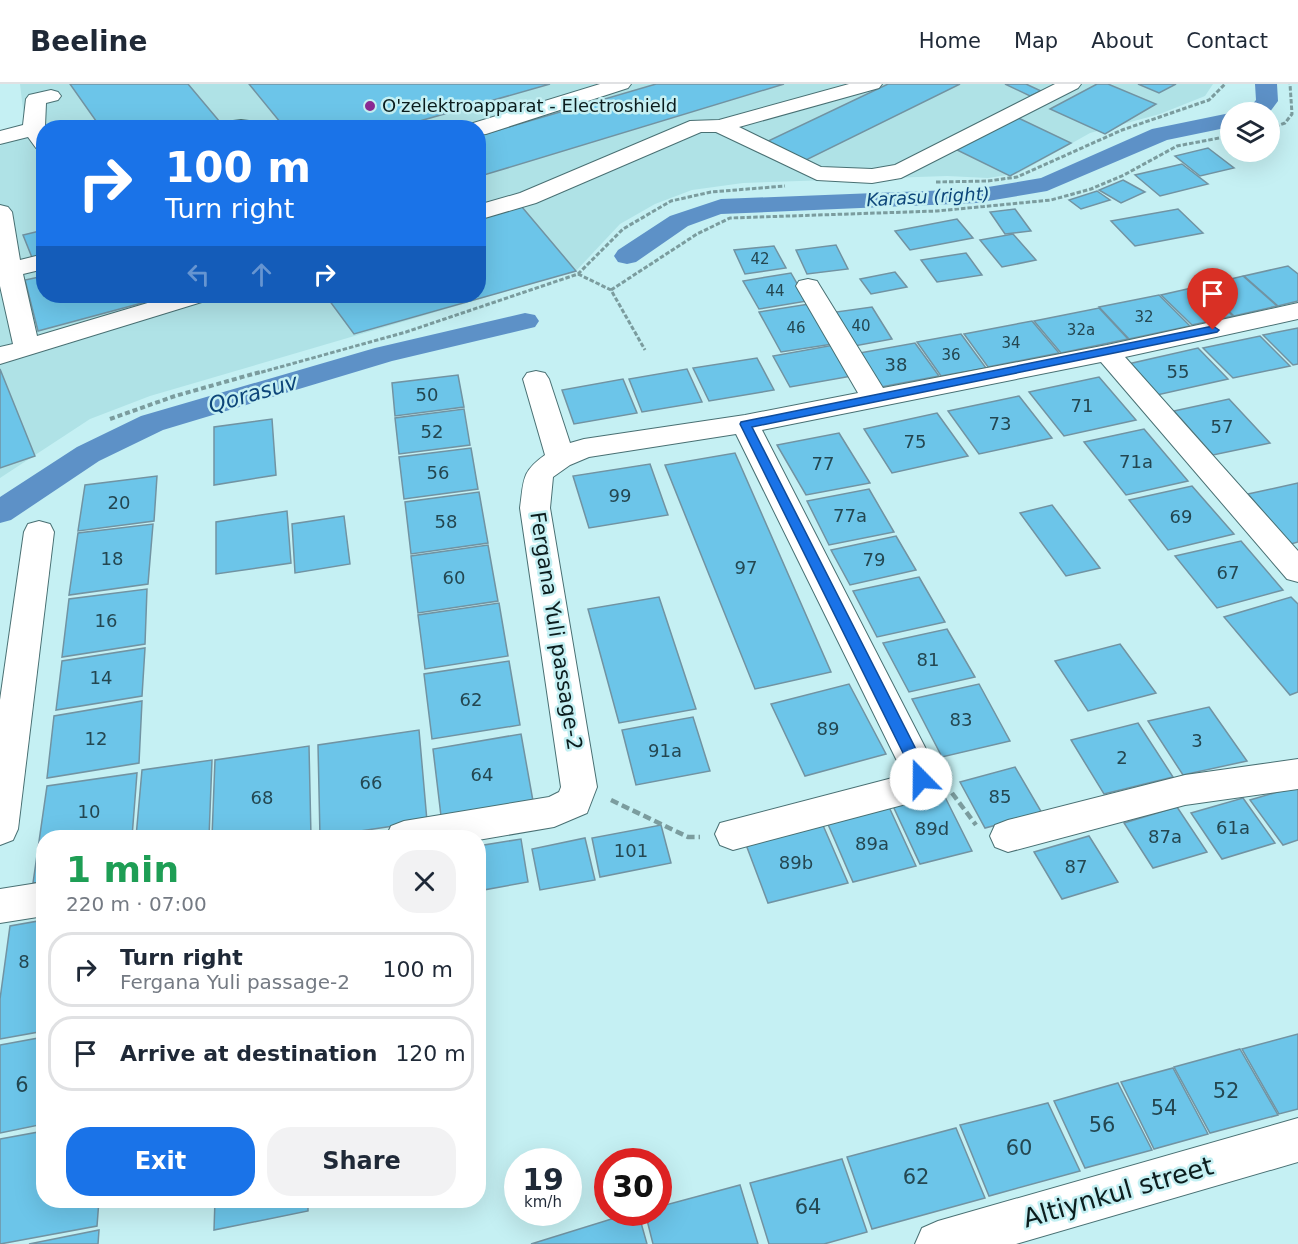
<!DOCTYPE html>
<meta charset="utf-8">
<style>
:root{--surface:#fff;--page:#f2f2f3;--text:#1f2937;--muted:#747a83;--line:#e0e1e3;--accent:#1a73e8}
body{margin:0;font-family:"DejaVu Sans",sans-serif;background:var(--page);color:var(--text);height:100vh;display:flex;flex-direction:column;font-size:22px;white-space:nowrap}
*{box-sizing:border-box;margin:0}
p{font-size:20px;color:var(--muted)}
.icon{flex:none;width:33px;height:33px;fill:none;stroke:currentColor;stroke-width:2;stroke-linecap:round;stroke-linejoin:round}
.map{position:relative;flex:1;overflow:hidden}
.details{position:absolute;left:36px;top:746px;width:450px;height:378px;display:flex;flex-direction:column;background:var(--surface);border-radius:24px;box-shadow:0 6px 24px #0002}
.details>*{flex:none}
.top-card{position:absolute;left:36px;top:36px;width:450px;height:183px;border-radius:24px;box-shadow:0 6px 24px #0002;background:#1a73e8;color:#fff;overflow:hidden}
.fabs{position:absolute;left:1220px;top:18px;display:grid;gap:12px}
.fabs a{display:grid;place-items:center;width:60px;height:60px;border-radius:50%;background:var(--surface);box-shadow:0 6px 24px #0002;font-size:30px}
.speed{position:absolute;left:504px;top:1064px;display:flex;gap:12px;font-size:30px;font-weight:700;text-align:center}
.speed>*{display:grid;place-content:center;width:78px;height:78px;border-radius:50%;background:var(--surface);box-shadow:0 6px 24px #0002;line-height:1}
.speed small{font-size:15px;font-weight:400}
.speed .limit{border:9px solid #d22;background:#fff;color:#111}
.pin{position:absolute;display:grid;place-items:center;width:51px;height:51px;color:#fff;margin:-62px -26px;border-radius:50% 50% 50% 0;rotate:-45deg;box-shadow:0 0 6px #0007}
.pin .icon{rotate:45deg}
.me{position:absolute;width:66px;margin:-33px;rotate:338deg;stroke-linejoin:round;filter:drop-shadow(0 0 4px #0008)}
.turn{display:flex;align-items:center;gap:21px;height:126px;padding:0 30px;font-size:27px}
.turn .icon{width:78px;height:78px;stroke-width:2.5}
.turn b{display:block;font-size:42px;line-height:51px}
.lanes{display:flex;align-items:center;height:57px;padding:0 30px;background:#0003;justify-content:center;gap:30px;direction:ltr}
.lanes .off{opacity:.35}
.round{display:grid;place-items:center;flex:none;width:63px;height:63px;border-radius:24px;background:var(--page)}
.head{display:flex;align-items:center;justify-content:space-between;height:102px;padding:0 30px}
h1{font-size:36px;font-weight:700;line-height:45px;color:#1e9e55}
.cta{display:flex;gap:12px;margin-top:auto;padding:12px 30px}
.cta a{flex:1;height:69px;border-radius:24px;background:var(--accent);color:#fff;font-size:24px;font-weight:700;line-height:69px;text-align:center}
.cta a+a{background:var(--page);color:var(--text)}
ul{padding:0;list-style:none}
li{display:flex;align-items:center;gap:18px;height:75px;margin:0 12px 9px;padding:0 18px;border:3px solid var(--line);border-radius:24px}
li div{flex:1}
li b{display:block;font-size:22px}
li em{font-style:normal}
header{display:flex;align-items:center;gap:36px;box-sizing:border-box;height:84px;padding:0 30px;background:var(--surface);border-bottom:2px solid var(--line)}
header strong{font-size:28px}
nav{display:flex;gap:33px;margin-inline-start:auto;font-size:21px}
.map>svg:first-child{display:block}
.built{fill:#afe2e6;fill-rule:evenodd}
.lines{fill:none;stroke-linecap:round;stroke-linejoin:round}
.canal{fill:#5d91c7;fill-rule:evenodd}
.building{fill:#6cc5e9;stroke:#7193a2;stroke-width:1.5}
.minor-casing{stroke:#497073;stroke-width:2}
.path-far2{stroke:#7b9c9e;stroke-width:3;stroke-dasharray:4.5 2;stroke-linecap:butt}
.path-far1{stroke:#7b9c9e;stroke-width:4;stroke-dasharray:5 3;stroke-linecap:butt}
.path{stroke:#7b9c9e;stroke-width:4.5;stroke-dasharray:8 4;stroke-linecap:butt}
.minor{fill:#fff;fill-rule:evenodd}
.route{fill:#1a73e8;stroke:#114b97;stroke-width:1.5}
.poi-dot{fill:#8b2a93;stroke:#c5f0f3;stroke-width:2}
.labels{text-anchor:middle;stroke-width:5;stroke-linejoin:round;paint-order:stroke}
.far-number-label{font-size:15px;fill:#244751}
.far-poi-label{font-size:18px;fill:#0c1d1e;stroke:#c5f0f3;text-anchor:start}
.far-water-label{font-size:18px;font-style:italic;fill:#0d467a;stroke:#c5f0f3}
.number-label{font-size:18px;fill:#244751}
.street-label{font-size:21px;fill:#0c1d1e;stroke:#c5f0f3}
.near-number-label{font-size:21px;fill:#244751}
.water-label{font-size:22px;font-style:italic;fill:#0d467a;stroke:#c5f0f3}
.near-street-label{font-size:26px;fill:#0c1d1e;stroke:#c5f0f3}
</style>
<header>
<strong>Beeline</strong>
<nav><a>Home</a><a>Map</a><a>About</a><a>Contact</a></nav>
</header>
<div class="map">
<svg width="1298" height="1160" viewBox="0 0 1298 1160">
<rect width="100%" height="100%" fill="#c5f0f3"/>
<path class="built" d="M20,0H1213L1205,12L1160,30L1090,49L1019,89L988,94L947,92L743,99L692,106L655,120L620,140L576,187L150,312L90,335L0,394V62L25,43ZM44,44H478V212H44Z"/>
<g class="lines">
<g class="canal">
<polygon points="1255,0 1277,0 1278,17 1269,29 1246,28 1256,16"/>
<polygon points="1230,29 1230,43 1167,56 1047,107 976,119 721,130 688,142 636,178 627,180 618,178 614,172 618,166 670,132 721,115 976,105 1041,94 1152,45"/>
<polygon points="525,229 535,231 539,237 535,243 392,277 163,346 99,377 11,436 0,439 0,413 77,363 141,332 375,264"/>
</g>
</g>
<g class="building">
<polygon points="70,0 188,0 225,44 101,44"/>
<polygon points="249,0 550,0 395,44 285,44"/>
<polygon points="656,0 784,0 484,91 478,86 478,52"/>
<polygon points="888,0 960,0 800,79 764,59"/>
<polygon points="1005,0 1026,0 1041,7 1030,12"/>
<polygon points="1097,0 1108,0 1156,20 1105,50 1050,25"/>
<polygon points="1138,0 1176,0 1159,9"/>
<polygon points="1014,32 1071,59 1010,92 953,64"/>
<polygon points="1208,64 1234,84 1200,92 1175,72"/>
<polygon points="1182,80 1208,100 1160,112 1135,91"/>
<polygon points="1123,96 1145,108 1121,119 1099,106"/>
<polygon points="1097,107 1110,116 1081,125 1069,116"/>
<polygon points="522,123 576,187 354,250 326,212 478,212 478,135"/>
<polygon points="1015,125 1031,147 1005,150 990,128"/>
<polygon points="1178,125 1203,149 1135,162 1111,137"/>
<polygon points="957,135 973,154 910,166 895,147"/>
<polygon points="44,146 44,173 33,176 23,151"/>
<polygon points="1013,150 1036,176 1002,183 980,156"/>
<polygon points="836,161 848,185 807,190 796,166"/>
<polygon points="774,162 786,184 745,190 734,166"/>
<polygon points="966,169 982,191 937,198 921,176"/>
<polygon points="1288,182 1298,190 1298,217 1278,222 1244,192"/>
<polygon points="895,188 907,203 871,210 860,195"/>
<polygon points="791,189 807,217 759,225 743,197"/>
<polygon points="44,192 44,212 168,212 38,247 25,196"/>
<polygon points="1243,192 1277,222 1234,232 1202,202"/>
<polygon points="1200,202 1233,232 1192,241 1161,211"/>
<polygon points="1159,211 1190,242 1129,255 1099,223"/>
<polygon points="809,220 833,260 781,268 759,228"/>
<polygon points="872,223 892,255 849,263 829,229"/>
<polygon points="1099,224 1128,255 1061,269 1034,237"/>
<polygon points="1032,237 1059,269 988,283 964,250"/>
<polygon points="1298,244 1298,280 1293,281 1263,251"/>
<polygon points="961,250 986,284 941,292 917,258"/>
<polygon points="1260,252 1290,282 1233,294 1203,264"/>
<polygon points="915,259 939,292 876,304 854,270"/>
<polygon points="834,261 852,292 790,303 773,272"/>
<polygon points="1198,264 1228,295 1157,311 1128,280"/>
<polygon points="757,274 774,306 709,317 693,284"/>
<polygon points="0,285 35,372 0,384"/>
<polygon points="687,285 702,318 642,328 629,295"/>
<polygon points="458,291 464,323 395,332 392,299"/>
<polygon points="1099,293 1136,336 1064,352 1029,308"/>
<polygon points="623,295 637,329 574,340 562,306"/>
<polygon points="1019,312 1052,354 979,370 948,327"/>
<polygon points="1229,315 1270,359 1213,371 1174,327"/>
<polygon points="464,325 470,361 399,370 395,334"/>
<polygon points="937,329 968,372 892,389 864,345"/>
<polygon points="272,335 276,391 214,401 214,343"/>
<polygon points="1144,345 1188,397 1126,411 1084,358"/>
<polygon points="839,349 870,399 806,411 777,361"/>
<polygon points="471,364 478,405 404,415 399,373"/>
<polygon points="735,369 831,588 755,605 665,381"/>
<polygon points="650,380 668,431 589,444 573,392"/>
<polygon points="157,392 154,437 78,447 85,401"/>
<polygon points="1298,399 1298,458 1291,460 1248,410"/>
<polygon points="1192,402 1234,450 1168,466 1129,416"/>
<polygon points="869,405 894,448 829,461 807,417"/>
<polygon points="479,408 488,459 411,470 405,418"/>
<polygon points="1052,421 1100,484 1066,492 1020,429"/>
<polygon points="287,427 291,479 216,490 216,438"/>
<polygon points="344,432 350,480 295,489 292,440"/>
<polygon points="153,440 148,500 69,511 78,449"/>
<polygon points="896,452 916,486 850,501 831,466"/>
<polygon points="1241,457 1283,506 1217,524 1175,472"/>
<polygon points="488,461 498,517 418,529 411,472"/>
<polygon points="919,493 945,538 877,553 853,507"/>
<polygon points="147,505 145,560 62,573 69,515"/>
<polygon points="659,513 696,625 619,639 588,525"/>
<polygon points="1291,513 1298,520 1298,608 1290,611 1224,533"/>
<polygon points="499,519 508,572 425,585 418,531"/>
<polygon points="947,545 975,593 909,608 883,559"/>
<polygon points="1120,560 1156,609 1088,627 1055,577"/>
<polygon points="145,564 142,612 56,626 62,577"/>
<polygon points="509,577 520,641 432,655 424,590"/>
<polygon points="849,600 886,670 805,692 771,620"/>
<polygon points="979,600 1010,657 942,673 912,615"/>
<polygon points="142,617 139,679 47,694 54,632"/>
<polygon points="1209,623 1247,677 1183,691 1148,637"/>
<polygon points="693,633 710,687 636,701 622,646"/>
<polygon points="1138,639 1173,693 1104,710 1071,656"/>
<polygon points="419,646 427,737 320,753 318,661"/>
<polygon points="521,650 533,717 441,732 433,665"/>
<polygon points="309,662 311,753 212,753 215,676"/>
<polygon points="212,676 209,753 136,753 142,686"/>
<polygon points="1015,683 1042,729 985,744 960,698"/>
<polygon points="137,689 132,753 44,753 44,798 33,799 47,702"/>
<polygon points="1298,702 1298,756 1283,761 1250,716"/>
<polygon points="944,711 972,767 920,780 893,722"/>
<polygon points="1243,714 1275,759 1222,775 1191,729"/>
<polygon points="889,723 916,782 853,798 827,738"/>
<polygon points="1177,723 1207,768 1153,784 1124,739"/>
<polygon points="822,739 848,799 768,819 745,758"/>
<polygon points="661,741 671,779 600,793 592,754"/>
<polygon points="1089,752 1118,798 1062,815 1034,768"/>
<polygon points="585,754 595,796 540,806 532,765"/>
<polygon points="521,755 528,798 478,807 478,762"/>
<polygon points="44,836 44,947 0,955 0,915 10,842"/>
<polygon points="1298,950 1298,1025 1279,1030 1242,965"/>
<polygon points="44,953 44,1040 0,1049 0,961"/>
<polygon points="1240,965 1278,1031 1210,1049 1174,983"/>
<polygon points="1173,984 1208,1050 1154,1065 1121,998"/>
<polygon points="1118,999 1152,1066 1085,1084 1054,1017"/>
<polygon points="1048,1019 1080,1087 989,1112 960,1041"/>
<polygon points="956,1044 985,1114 872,1145 847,1073"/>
<polygon points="44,1047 44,1116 99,1116 97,1142 0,1160 0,1055"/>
<polygon points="842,1075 867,1148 824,1160 769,1160 750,1099"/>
<polygon points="740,1101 758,1160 653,1160 645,1128 658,1128 658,1123"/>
<polygon points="215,1116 308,1116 308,1127 214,1146"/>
<polygon points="634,1128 638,1128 647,1160 531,1160"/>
<polygon points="99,1146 98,1160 29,1160"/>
</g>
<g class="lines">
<defs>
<g id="minor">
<polygon points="600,0 631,0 628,4 486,50 478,51 478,44 468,44 470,40"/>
<polygon points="849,0 882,0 879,4 739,43 821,83 872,85 895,81 1055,0 1081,0 1078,4 901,94 872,99 817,96 716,48 701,48 536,119 478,136 478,121 520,109 690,37 719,36"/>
<polygon points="51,6 58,8 61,12 58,16 46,19 44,65 36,64 28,53 0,60 0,47 23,41 26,15 29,11"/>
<polygon points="241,36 249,37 252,44 231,44 233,37"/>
<polygon points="0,121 8,123 12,128 20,176 44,170 44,185 23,190 37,252 171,212 209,212 205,217 0,280 0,263 13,260 0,202"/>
<path d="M808,195L817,197L820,202L883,304L1107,261L1298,219V235L1125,273L1298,467V498L1287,495L1101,278L762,346L928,669L939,695C932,709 924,714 910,719L733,766L720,761L715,750L720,739L900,692L902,690L898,679L736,350L589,373L570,381L553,393L550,424L597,703L587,729L554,743L478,756V753H386L391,742L404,737L549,713L559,708L561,703L520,424C524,396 521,388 545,371L523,295L527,289L536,287L545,289L549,295L570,359L584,355L745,331L858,309L796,202L799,197Z"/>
<polygon points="39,437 50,440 54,448 18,745 13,756 0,761 0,616 24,448 28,440"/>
<polygon points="1298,675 1298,705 1185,721 1008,768 995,763 990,752 995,741 1008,736 1185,691"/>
<polygon points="44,798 44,832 0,839 0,805"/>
<polygon points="1298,1034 1298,1078 1016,1160 915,1160 922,1144 938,1137"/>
</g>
</defs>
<use href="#minor" class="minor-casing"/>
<g class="path-far2">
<polyline points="1269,45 1285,39 1292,30 1290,0"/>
<polyline points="936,98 988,97 1017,93 1122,46 1209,16 1225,0"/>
<polyline points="578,190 611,206 645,266"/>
<polyline points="611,206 697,150 730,134 937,127 1051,116 1091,105 1124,91 1177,62 1230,52"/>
<polyline points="255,290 406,248 578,190 623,145 671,117 711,108 785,102"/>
</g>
<polyline class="path-far1" points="110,335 175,312 260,288"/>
<g class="path">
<polyline points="952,709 976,741"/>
<polyline points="611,716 688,753 700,753"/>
</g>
<use href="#minor" class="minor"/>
</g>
<polygon class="route" points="1213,242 1219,246 1217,248 752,343 923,679 928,695 921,701 916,700 908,679 740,340 741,338"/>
<circle class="poi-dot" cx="370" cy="22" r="6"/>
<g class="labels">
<g class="far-number-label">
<text x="760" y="180">42</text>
<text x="775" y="212">44</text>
<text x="1144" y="238">32</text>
<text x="861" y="247">40</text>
<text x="796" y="249">46</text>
<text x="1081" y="251">32a</text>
<text x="1011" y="264">34</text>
<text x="951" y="276">36</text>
</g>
<g class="far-poi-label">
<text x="382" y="28">O'zelektroapparat - Electroshield</text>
</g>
<g class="far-water-label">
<text transform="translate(928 113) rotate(-3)" y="6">Karasu (right)</text>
</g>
<g class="number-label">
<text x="896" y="287">38</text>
<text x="1178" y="294">55</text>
<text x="427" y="317">50</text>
<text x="1082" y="328">71</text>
<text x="1000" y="346">73</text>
<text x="1222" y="349">57</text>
<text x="432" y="354">52</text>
<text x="915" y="364">75</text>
<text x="1136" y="384">71a</text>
<text x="823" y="386">77</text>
<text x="438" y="395">56</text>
<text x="620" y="418">99</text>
<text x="119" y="425">20</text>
<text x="850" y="438">77a</text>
<text x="1181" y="439">69</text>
<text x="446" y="444">58</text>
<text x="112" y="481">18</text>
<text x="874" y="482">79</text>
<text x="746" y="490">97</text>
<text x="1228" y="495">67</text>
<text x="454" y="500">60</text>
<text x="106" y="543">16</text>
<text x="928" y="582">81</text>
<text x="101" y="600">14</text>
<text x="471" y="622">62</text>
<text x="961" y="642">83</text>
<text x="828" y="651">89</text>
<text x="96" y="661">12</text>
<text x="1197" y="663">3</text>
<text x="665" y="673">91a</text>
<text x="1122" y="680">2</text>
<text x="482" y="697">64</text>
<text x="371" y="705">66</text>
<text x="1000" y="719">85</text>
<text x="262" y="720">68</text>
<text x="89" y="734">10</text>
<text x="1233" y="750">61a</text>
<text x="932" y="751">89d</text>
<text x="1165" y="759">87a</text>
<text x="872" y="766">89a</text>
<text x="631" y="773">101</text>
<text x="796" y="785">89b</text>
<text x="1076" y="789">87</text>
<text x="24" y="884">8</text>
</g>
<g class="street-label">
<text transform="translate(556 547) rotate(81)" y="7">Fergana Yuli passage-2</text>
</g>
<g class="near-number-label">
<text x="22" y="1008">6</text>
<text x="1226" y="1014">52</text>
<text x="1164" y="1031">54</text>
<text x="1102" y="1048">56</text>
<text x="1019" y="1071">60</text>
<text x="916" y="1100">62</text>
<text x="808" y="1130">64</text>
</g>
<g class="water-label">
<text transform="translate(253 309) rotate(-16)" y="8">Qorasuv</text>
</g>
<g class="near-street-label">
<text transform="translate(1118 1108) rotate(-16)" y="9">Altiynkul street</text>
</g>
</g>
</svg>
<div class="fabs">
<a><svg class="icon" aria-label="layers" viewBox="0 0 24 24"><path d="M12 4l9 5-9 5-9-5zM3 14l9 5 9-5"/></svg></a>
</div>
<div class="speed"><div>19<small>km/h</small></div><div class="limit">30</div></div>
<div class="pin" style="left:1213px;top:246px;background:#d93025"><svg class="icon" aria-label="arrive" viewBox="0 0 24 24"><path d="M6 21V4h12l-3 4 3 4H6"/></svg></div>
<svg class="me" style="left:921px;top:695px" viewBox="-20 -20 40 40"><circle r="19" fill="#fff"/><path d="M0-13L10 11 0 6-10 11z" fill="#1a73e8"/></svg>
<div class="top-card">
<div class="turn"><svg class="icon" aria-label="right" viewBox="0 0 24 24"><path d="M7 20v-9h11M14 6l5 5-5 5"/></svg><div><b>100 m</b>Turn right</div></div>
<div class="lanes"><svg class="icon off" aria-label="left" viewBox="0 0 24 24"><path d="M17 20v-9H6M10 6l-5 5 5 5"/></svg><svg class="icon off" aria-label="ahead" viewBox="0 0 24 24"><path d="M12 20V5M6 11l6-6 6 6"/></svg><svg class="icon" aria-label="right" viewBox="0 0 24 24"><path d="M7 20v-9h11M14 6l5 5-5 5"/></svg></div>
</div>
<section class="details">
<div class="head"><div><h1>1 min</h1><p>220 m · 07:00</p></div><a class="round"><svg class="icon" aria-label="close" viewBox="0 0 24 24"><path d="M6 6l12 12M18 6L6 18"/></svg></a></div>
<ul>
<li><svg class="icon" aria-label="right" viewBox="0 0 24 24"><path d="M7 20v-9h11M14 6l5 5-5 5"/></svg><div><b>Turn right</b><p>Fergana Yuli passage-2</p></div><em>100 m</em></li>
<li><svg class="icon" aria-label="arrive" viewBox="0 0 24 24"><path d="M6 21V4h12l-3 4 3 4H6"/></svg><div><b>Arrive at destination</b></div><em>120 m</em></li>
</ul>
<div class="cta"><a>Exit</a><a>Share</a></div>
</section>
</div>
